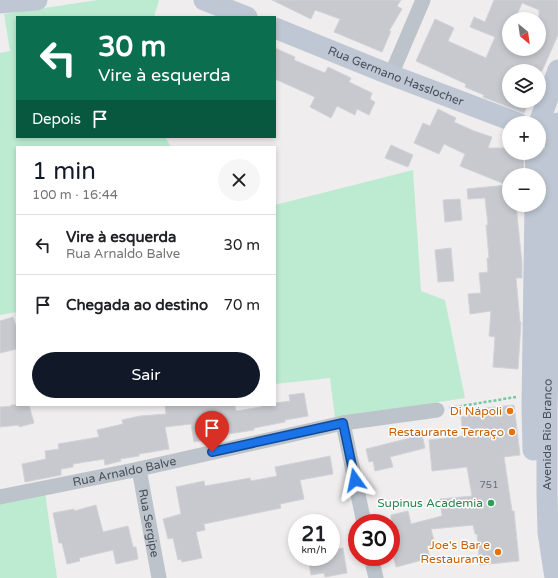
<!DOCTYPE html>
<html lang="pt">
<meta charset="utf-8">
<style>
:root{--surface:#fff;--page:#f6f6f6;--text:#202124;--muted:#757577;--line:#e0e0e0;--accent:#111827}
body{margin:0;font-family:"Varela Round",sans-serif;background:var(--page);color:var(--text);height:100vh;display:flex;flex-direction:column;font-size:15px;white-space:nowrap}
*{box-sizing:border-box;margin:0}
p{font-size:13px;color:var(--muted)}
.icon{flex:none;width:22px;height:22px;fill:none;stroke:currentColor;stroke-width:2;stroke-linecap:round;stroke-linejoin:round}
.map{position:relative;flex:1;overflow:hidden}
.drawer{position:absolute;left:16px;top:146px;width:260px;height:260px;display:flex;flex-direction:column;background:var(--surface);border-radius:0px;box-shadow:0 2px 6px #0003}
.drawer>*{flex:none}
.guide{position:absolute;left:16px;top:16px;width:260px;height:122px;border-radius:0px;box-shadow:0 2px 6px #0003;background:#0b6e4f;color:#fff;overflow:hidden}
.needle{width:26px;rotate:151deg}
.controls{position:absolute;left:502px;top:12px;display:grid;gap:8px}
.controls a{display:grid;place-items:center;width:44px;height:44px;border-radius:50%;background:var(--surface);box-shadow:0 2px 6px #0003;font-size:20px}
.speed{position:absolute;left:288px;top:514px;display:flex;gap:8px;font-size:20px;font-weight:700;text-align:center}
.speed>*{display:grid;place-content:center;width:52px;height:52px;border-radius:50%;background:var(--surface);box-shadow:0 2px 6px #0003;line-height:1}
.speed small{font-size:10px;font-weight:400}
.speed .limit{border:6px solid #d22;background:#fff;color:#111}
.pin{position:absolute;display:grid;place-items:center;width:34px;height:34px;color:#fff;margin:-41px -17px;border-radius:50% 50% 50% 0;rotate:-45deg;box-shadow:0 0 4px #0007}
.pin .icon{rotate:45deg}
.me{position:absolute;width:44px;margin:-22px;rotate:348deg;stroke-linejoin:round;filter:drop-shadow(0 0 3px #0008)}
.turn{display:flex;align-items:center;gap:14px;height:84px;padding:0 16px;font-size:18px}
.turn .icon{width:52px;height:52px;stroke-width:2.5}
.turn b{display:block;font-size:28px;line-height:34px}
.then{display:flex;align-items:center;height:38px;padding:0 16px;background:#0003;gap:8px;font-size:15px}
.round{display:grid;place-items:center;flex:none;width:42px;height:42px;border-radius:21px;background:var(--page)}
.headline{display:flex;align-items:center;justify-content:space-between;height:68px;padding:0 16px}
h1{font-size:24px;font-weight:600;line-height:30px;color:var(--accent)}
.button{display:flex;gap:8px;margin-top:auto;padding:8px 16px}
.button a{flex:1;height:46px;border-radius:24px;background:var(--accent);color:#fff;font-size:16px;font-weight:600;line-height:46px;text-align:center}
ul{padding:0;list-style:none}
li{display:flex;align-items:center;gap:12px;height:60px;padding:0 16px;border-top:1px solid var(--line)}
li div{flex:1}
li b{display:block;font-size:15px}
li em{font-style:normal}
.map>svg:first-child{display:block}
.green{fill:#bdebd1}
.building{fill:#c7c9cf;stroke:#d1d3d8;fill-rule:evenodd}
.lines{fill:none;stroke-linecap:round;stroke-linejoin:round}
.path{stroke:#78c6a4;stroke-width:2.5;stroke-dasharray:3 2;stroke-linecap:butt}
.street{stroke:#bcc3cb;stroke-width:15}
.secondary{stroke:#bec7d3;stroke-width:21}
.route-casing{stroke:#114b97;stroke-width:10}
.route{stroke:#1a73e8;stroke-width:7}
.food-dot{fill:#e8710a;stroke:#fff;stroke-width:1.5}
.leisure-dot{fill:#2e9e5b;stroke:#fff;stroke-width:1.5}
.labels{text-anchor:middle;stroke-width:3;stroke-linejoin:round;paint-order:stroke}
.number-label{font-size:10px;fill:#666e76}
.street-label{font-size:12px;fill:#464f59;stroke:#fff}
.food-label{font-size:12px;fill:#c56008;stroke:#fff;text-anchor:end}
.leisure-label{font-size:12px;fill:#27864d;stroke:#fff;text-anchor:end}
</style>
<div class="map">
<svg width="558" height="578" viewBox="0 0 558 578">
<rect width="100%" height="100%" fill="#efeded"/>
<g class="green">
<polygon points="98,0 159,0 154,17 17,17 17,137 165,137 171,147 17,147 17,312 0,315 0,53 10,51 4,14"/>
<polygon points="413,170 421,291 445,300 465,398 335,418 330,378 275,384 275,205"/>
<polygon points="45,492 57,578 0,578 0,501"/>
</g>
<g class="building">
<polygon points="272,0 401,0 397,6 402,9 389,31 391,31 382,52 334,32 340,19 315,10 311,19"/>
<path d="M494,0H558V35L542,71H509V101H529L524,113L483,97L484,95L465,87L466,84L416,61L435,19L454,28L448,41L486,58L495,37L470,27L474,17L485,22ZM522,3L539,10V49H509V19H515Z"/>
<polygon points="275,48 295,57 294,60 325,73 328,67 351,78 349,82 372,93 370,99 375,102 369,115 357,109 355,115 337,106 331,118 310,107 315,97 275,79"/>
<polygon points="438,109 456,118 454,122 474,131 492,137 488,148 509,148 509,153 523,153 524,175 509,175 509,205 516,205 522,263 522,278 516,278 520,322 521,322 518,369 493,367 495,337 489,336 491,311 470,314 468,294 481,293 479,273 488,272 487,258 489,258 486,225 488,225 485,198 468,199 467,189 507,185 460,166 465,154 444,144 439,154 414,143 423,123 430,126"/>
<polygon points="391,145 413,155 408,167 385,158"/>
<polygon points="460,199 462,220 445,222 443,200"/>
<polygon points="451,248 454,281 438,282 435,250"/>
<polygon points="13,317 17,329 17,349 0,353 0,321"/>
<polygon points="304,393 308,416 285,420 285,422 254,428 254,430 215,436 215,438 194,442 191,424 165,427 169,449 139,454 139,456 120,459 121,461 105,465 104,459 73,464 73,467 61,469 61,475 25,482 22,464 46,459 45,451 59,449 58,444 99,437 97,430 123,424 122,420 140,416 166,414 165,405 235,405 236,411 261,407 261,406 266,405 275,405 275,403 290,401 289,395"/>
<polygon points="11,405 29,405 34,423 19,427 19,425 0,427 0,407 11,406"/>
<polygon points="514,405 520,455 504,457 512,511 514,511 519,561 480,565 477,534 475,534 473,525 431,529 435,544 427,546 430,558 396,567 391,548 391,515 408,511 411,524 442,516 440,499 472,496 467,467 432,471 429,440 463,436 461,417 467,416 467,410"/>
<polygon points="422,435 425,448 390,457 393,467 375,471 373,461 369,462 366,449"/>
<polygon points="330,456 333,474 300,480 304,499 280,504 281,508 204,524 205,530 196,532 202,558 182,562 181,559 178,560 173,538 168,539 163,519 181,514 176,487 204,481 205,486 250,478 251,481 277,476 275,467"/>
<polygon points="96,505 103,532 128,526 133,547 136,547 138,559 116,564 113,550 79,558 80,561 67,564 62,543 59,543 53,513 74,509 74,511"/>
<polygon points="343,548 347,573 325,577 324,573 311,575 308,557 331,557 331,550"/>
</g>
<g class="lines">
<polyline class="path" points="449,408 516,397"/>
<g class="street">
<polyline points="391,75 423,0"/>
<polyline points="343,423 364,523"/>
<path id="s1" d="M139,469L159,578"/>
<path id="s2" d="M0,497L139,469L343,423L437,410"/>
<polyline points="371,557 376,578"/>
</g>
<g class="secondary">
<polyline points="204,0 247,17"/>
<polyline points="0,3 37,0"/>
<path id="s3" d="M275,28L391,75L518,123"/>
<polyline points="539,123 558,70"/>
<polyline points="535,153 536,175"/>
<polyline points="533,450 532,406 535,205"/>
<path id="s4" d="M555,578L548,532L547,495V406L551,277L552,201L556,134L558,123"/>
</g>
</g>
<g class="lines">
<defs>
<polyline id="route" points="212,452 343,423 355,480"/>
</defs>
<use href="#route" class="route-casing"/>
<use href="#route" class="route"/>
</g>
<g class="food-dot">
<circle cx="510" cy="411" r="4"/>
<circle cx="512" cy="432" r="4"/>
<circle cx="498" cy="552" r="4"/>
</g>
<circle class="leisure-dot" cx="491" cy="503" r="4"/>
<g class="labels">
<g class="number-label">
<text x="489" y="488">751</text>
</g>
<g class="street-label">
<text dy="4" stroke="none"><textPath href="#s3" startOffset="130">Rua Germano Hasslocher</textPath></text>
<text dy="4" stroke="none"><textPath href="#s4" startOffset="144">Avenida Rio Branco</textPath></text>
<text dy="4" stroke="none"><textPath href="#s2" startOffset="127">Rua Arnaldo Balve</textPath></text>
<text dy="4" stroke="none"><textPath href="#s1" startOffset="55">Rua Sergipe</textPath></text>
</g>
<g class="food-label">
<text x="502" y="415">Di Nápoli</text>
<text x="504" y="436">Restaurante Terraço</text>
<text x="490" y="549">Joe's Bar e<tspan x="490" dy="14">Restaurante</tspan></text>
</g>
<g class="leisure-label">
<text x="483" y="507">Supinus Academia</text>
</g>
</g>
</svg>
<div class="controls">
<a><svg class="needle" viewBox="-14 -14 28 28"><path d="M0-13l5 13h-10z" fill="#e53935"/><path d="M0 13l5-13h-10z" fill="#757577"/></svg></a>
<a><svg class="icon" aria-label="layers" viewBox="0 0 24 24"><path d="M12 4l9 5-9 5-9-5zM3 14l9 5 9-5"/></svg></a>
<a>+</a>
<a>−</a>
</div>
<div class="speed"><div>21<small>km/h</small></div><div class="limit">30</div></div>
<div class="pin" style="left:212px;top:452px;background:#d93025"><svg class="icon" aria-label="arrive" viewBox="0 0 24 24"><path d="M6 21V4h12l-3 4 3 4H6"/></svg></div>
<svg class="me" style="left:355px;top:480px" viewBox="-20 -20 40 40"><path d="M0-17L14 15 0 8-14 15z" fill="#1a73e8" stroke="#fff" stroke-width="4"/></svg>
<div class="guide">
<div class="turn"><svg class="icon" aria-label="left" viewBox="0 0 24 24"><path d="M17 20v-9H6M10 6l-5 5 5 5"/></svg><div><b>30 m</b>Vire à esquerda</div></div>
<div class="then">Depois<svg class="icon" aria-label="arrive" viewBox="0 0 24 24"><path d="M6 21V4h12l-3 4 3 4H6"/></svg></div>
</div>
<section class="drawer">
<div class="headline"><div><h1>1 min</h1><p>100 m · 16:44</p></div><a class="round"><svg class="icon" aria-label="close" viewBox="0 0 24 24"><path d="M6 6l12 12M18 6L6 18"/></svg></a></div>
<ul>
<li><svg class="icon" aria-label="left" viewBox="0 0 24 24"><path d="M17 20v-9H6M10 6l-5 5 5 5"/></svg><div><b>Vire à esquerda</b><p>Rua Arnaldo Balve</p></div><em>30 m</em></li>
<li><svg class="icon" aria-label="arrive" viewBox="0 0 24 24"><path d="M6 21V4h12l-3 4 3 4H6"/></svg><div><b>Chegada ao destino</b></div><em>70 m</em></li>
</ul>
<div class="button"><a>Sair</a></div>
</section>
</div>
